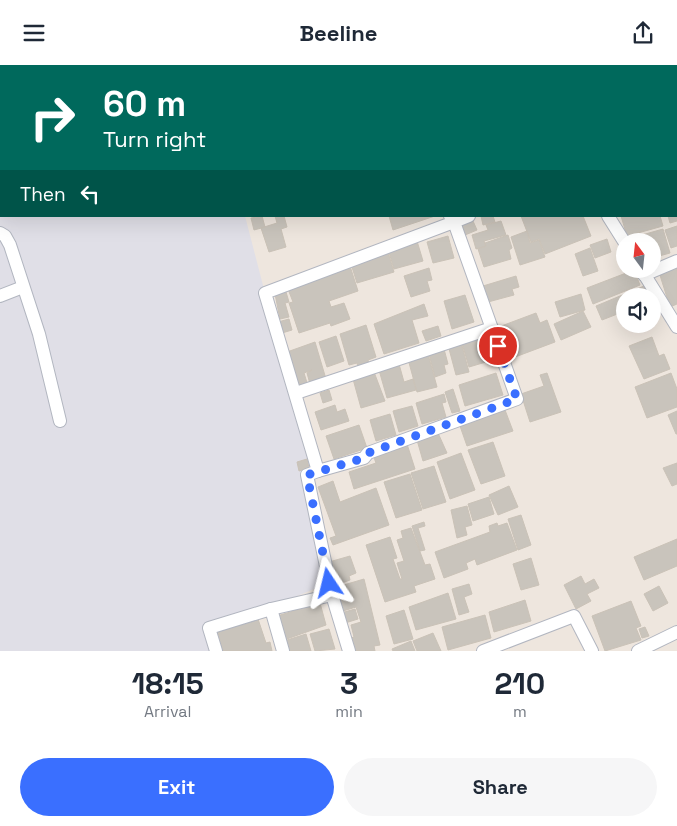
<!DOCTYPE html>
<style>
:root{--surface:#fff;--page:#f6f6f7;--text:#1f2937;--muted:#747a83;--accent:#3a6fff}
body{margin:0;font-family:"Space Grotesk",sans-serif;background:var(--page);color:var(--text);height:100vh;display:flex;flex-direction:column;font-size:19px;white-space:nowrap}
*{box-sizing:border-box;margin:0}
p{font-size:16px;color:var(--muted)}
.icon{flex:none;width:28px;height:28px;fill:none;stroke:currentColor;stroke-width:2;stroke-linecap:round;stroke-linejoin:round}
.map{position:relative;height:586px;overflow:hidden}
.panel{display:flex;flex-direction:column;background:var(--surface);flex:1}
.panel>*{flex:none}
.hud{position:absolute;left:0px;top:0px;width:678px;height:152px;box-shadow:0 5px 20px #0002;background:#00695c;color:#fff;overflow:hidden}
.needle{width:32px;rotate:345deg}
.tools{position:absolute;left:616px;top:168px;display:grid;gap:10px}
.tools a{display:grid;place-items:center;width:45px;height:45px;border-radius:50%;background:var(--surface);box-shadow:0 5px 20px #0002;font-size:25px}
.pin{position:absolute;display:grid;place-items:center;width:42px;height:42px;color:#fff;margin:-21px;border:2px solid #fff;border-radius:50%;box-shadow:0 1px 5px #0007}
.me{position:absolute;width:55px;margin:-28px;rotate:350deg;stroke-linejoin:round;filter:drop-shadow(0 0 4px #0008)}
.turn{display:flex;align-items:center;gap:18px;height:105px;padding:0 20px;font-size:22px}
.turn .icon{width:65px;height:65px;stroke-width:2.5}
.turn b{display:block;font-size:35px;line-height:42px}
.then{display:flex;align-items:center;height:48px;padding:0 20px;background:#0003;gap:10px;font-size:19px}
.eta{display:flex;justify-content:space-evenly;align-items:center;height:85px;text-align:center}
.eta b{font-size:30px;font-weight:700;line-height:35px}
.action{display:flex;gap:10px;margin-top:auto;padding:10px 20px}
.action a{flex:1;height:58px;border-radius:30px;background:var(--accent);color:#fff;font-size:20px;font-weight:700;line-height:58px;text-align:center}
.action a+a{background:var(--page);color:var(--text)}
header{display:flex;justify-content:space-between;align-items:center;height:65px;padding:0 20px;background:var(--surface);font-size:22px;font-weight:700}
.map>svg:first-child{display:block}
.industrial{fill:#e0dfe7}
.building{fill:#c9c4bc;stroke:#cac2b7}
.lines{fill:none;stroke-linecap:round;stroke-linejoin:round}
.minor-casing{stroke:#b2b6c0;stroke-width:14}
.minor{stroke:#fff;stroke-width:12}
.route{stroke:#3a6fff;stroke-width:9;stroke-dasharray:0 16.2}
</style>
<header><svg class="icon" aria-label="menu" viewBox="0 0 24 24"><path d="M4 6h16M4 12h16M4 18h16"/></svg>Beeline<svg class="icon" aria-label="share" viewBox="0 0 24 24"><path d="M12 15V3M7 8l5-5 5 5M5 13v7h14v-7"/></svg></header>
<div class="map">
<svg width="677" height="586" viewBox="0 0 677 586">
<rect width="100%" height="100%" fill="#eee6de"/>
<polygon class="industrial" points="0,0 206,0 1,1 1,151 245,151 265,228 318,406 307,410 329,518 270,542 205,560 213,586 0,586"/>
<g class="building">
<polygon points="677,129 677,156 670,158 668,151 676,151"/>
<polygon points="262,151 265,162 254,165 251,153"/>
<polygon points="275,151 284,151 287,162 281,164 286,182 269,187 261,163 277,158"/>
<polygon points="389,151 435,151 393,165"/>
<polygon points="481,151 493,151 495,157 483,160"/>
<polygon points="521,151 583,151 591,171 545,189 539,174 531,177"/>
<polygon points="621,151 660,151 663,161 627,171"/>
<polygon points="473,156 477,165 465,170 462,160"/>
<polygon points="501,156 506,170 484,176 486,181 476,184 472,170 488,165 486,160"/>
<polygon points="677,161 677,181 671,183 665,165"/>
<polygon points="663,164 670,188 652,193 652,176 636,176 635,172"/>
<polygon points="527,166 530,178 539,175 545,192 520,200 511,172"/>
<polygon points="508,170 512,183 509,185 511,194 484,202 478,184 486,181 485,178"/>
<polygon points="448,171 454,193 433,198 427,177"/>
<polygon points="607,174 611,187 595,193 590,180"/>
<polygon points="417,176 423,196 394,204 388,184"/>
<polygon points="590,183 598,206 583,211 575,189"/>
<polygon points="388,187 394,207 357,218 351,199"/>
<polygon points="350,201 358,226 329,236 331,242 344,238 350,254 331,261 330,258 299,268 289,238 293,237 288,224"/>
<polygon points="677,202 677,239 670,242 659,207"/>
<polygon points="429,203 432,215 427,216 430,226 411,232 404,211"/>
<polygon points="634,205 640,220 593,239 587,223"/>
<polygon points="516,211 519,222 512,224 514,230 488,237 483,221"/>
<polygon points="644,221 648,231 625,231 625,246 602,255 596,241"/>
<polygon points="286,227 289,237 285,238 289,252 280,254 275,229"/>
<polygon points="581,229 585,245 560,252 555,237"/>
<polygon points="465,230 474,257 452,264 444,236"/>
<polygon points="424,239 428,251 412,255 419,278 384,289 374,259"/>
<polygon points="583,246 591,262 561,275 554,259"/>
<polygon points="536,248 540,258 547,255 555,277 507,295 496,263"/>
<polygon points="289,254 292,265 282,268 278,257"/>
<polygon points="366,260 376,292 368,295 369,299 358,302 357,298 349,300 340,269"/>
<polygon points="438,261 441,271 426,276 422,266"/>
<polygon points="478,270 486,297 469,302 461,275"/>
<polygon points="336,271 344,296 327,302 319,277"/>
<polygon points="652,272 659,291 664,289 670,304 644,314 629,281"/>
<polygon points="315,277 326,314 310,319 307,308 312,305 304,308 308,321 298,324 287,287"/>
<polygon points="461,277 469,307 456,310 448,280"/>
<polygon points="444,284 448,299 444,300 446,308 435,312 429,289"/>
<polygon points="428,289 437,322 417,327 408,294"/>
<polygon points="399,299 404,317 413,314 416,325 387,333 379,305"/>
<polygon points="374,307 385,336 361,343 353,314"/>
<polygon points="496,308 503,330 465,341 459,320"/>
<polygon points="547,308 561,347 530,357 521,329 544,321 540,310"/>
<polygon points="671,308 677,324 677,342 647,353 635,322"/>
<polygon points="453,324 460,346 452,348 445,327"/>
<polygon points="329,325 332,335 323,338 320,328"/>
<polygon points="444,329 446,337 442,338 446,352 422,359 416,338"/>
<polygon points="335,340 337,347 345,344 349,356 321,365 315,347"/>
<polygon points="412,341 418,361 399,367 393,346"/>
<polygon points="505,345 513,366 467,381 460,361"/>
<polygon points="677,346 677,369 676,369 668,350"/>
<polygon points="390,349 396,370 376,376 370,355"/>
<polygon points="359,360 367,383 334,394 326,371"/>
<polygon points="438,368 447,388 423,396 417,375"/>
<polygon points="493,377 505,411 481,419 468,385"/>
<polygon points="407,379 415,404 354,424 349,407 376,398 373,390"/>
<polygon points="461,388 475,425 450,434 437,397"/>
<polygon points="307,394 309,403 299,406 297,397"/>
<polygon points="677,398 677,419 672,421 663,403"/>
<polygon points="434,401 446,437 423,444 411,408"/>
<polygon points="410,409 422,445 396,453 384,417"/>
<polygon points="333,416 340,437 376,423 389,460 333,480 330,473 336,471 318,422"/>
<polygon points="509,421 518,442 498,450 489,430"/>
<polygon points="489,432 494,449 473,456 468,439"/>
<polygon points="467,441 472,460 465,462 467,470 457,473 451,445"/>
<polygon points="521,450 531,480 518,485 508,454"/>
<polygon points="424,457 425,461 418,463 425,485 420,486 412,461"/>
<polygon points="497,458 498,461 507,458 517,485 477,500 475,494 466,498 468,504 444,513 435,487 490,467 489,461"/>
<polygon points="411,463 425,500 430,499 435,514 414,521 416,527 385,537 366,480 390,472 397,493 393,494 400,514 402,514 397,498 404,496 397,475 403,473 401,466"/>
<polygon points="677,474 677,501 644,515 634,492"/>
<polygon points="350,491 356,508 349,511 350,515 336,520 329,497"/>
<polygon points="531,493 539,520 521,525 513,499"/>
<polygon points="581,511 585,519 594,514 599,523 587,529 591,536 576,544 564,520"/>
<polygon points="364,514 380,580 374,581 375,586 354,586 351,573 354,572 351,560 361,557 356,542 343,546 337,522"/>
<polygon points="469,519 472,529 464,532 469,547 459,550 452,524"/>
<polygon points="659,521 668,538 653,546 644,529"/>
<polygon points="448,528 456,554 416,565 409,542"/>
<polygon points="525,535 531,556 494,567 489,547"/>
<polygon points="631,536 641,561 636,563 641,575 605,586 592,551"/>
<polygon points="320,538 326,560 284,575 277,551"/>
<polygon points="355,544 358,554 345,558 341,548"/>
<polygon points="404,545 413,574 394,579 386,551"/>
<polygon points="485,550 491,573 448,585 442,562"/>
<polygon points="257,551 266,578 270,577 272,586 223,586 217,564"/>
<polygon points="645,562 649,571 642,573 639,564"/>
<polygon points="329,564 335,584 315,586 310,569"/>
<polygon points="433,568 441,586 417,586 413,576"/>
<polygon points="306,569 311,586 287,586 284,576"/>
<polygon points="411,576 415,586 393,586 392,584"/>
</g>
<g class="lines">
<defs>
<g id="minor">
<polyline points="184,0 184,1"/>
<polyline points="403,0 404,1"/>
<polyline points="514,0 515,1"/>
<polyline points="604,0 604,1"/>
<polyline points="663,0 663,1"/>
<polyline points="676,34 677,36"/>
<polyline points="676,73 677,73"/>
<polyline points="0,100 1,100"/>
<polyline points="608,151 625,178"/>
<polyline points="0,168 5,171 10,180 39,269 60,356"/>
<polyline points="641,204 677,262"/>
<polyline points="644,210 677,196"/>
<polyline points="0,231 23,222"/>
<polyline points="296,328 492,263"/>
<polyline points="318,406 364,393 368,388 517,334 454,157 469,151"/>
<polyline points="271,544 283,586"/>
<polyline points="216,586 209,563 271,544 332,530"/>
<polyline points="349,586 332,530 307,410 318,406 265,228 454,157 450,151"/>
<polyline points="483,586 574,551 592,586"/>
<polyline points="638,586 677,567"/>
</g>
</defs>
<use href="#minor" class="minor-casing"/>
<use href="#minor" class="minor"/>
</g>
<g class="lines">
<polyline class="route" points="329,518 307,410 364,393 368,388 517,334 498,281"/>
</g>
</svg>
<div class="tools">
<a><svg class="needle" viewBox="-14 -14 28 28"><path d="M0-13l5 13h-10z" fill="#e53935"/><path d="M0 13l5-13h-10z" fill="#747a83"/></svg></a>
<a><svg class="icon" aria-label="sound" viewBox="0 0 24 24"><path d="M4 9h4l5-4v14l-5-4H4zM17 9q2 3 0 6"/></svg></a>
</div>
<div class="pin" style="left:498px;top:281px;background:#d93025"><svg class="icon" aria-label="arrive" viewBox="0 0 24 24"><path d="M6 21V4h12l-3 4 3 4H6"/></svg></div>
<svg class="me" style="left:329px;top:518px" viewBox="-20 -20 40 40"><path d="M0-17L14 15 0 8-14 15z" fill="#3a6fff" stroke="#fff" stroke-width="4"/></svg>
<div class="hud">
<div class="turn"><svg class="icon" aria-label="right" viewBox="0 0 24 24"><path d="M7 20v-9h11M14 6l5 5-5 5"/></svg><div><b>60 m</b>Turn right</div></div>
<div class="then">Then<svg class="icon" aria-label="left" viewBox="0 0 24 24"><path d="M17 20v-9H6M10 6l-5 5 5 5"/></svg></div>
</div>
</div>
<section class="panel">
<div class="eta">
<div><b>18:15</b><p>Arrival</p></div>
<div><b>3</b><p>min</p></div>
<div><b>210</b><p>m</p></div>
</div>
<div class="action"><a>Exit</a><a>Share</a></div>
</section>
